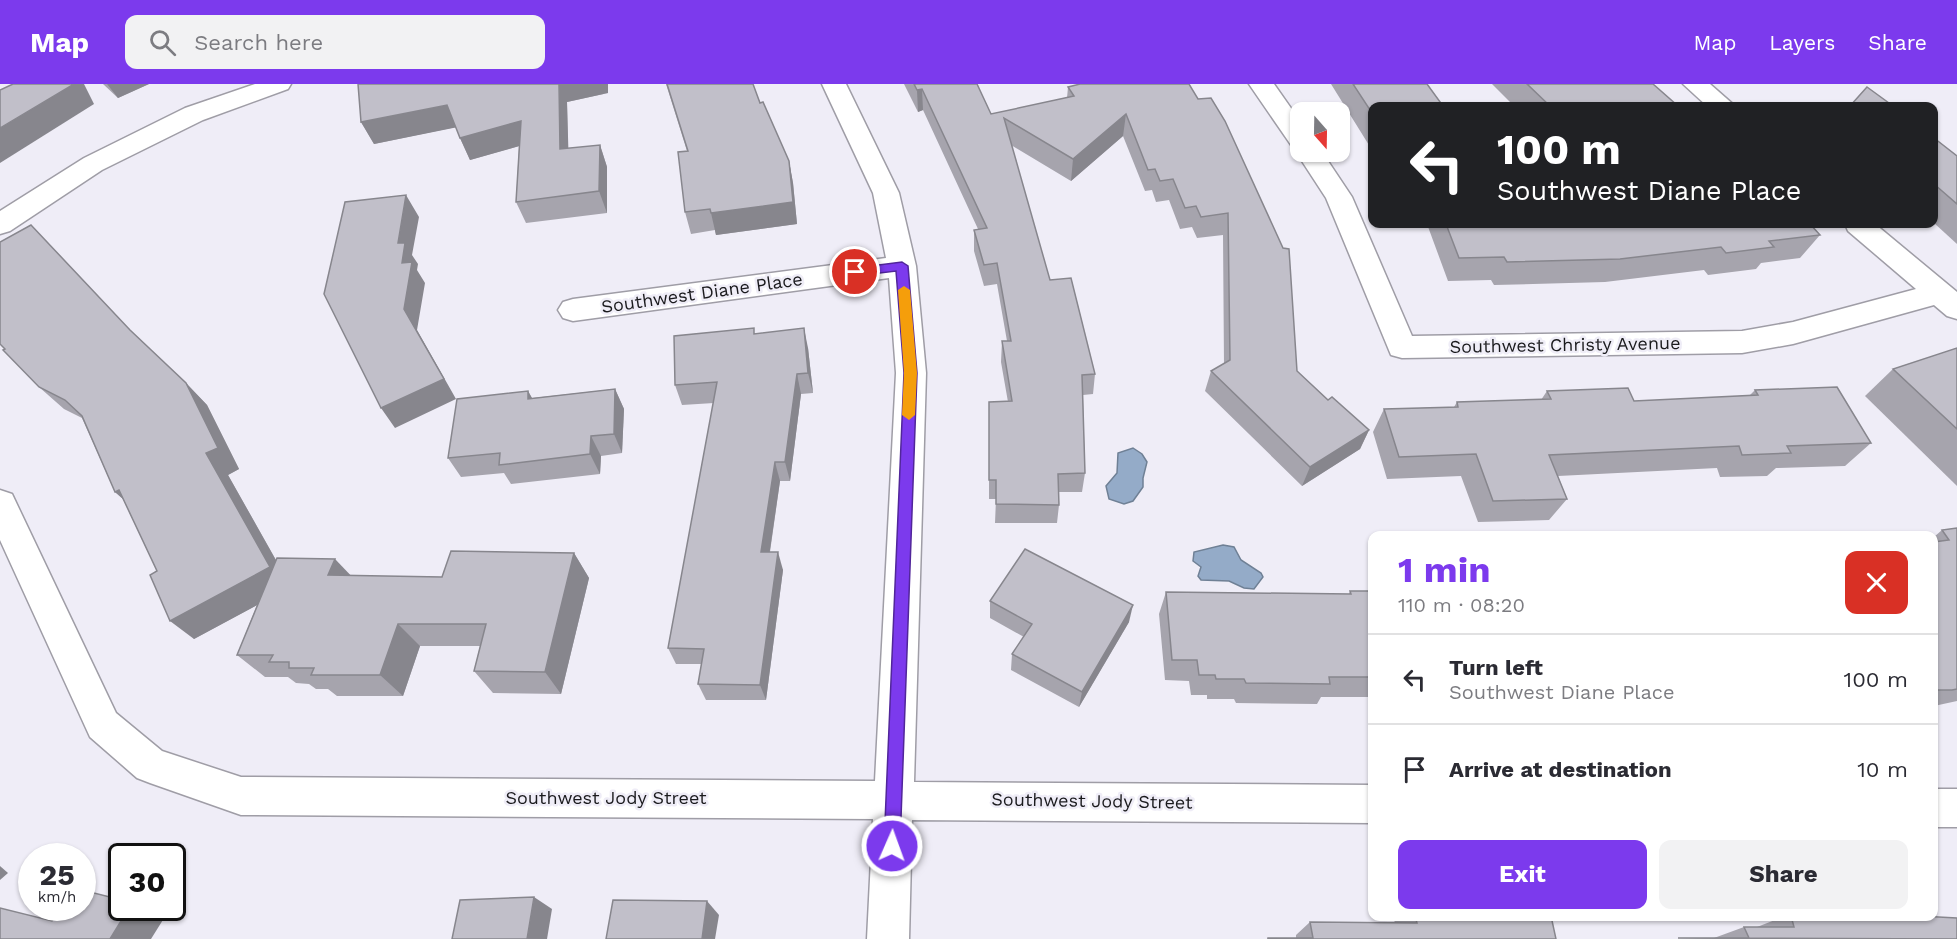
<!DOCTYPE html>
<meta charset="utf-8">
<style>
:root{--surface:#fff;--page:#f2f2f3;--text:#2b2b33;--muted:#7c7c81;--line:#e1e1e2;--accent:#7c3aed}
body{margin:0;font-family:"Work Sans",sans-serif;background:var(--page);color:var(--text);height:100vh;display:flex;flex-direction:column;font-size:22px;white-space:nowrap}
*{box-sizing:border-box;margin:0}
p{font-size:20px;color:var(--muted)}
.icon{flex:none;width:33px;height:33px;fill:none;stroke:currentColor;stroke-width:2;stroke-linecap:round;stroke-linejoin:round}
.map{position:relative;flex:1;overflow:hidden}
.side{position:absolute;left:1368px;top:447px;width:570px;height:390px;display:flex;flex-direction:column;background:var(--surface);border-radius:12px;box-shadow:0 2px 4px #0004}
.side>*{flex:none}
.hud{position:absolute;left:1368px;top:18px;width:570px;height:126px;border-radius:12px;box-shadow:0 2px 4px #0004;background:#202124;color:#fff;overflow:hidden}
.needle{width:39px;rotate:160deg}
.buttons{position:absolute;left:1290px;top:18px;display:grid;gap:12px}
.buttons a{display:grid;place-items:center;width:60px;height:60px;border-radius:12px;background:var(--surface);box-shadow:0 2px 4px #0004;font-size:30px}
.speed{position:absolute;left:18px;top:759px;display:flex;gap:12px;font-size:30px;font-weight:700;text-align:center}
.speed>*{display:grid;place-content:center;width:78px;height:78px;border-radius:50%;background:var(--surface);box-shadow:0 2px 4px #0004;line-height:1}
.speed small{font-size:15px;font-weight:400}
.speed .limit{border:3px solid #111;border-radius:9px;background:#fff;color:#111}
.pin{position:absolute;display:grid;place-items:center;width:51px;height:51px;color:#fff;margin:-26px;border:3px solid #fff;border-radius:50%;box-shadow:0 2px 6px #0007}
.me{position:absolute;width:66px;margin:-33px;rotate:2deg;stroke-linejoin:round;filter:drop-shadow(0 0 4px #0008)}
.turn{display:flex;align-items:center;gap:21px;height:126px;padding:0 30px;font-size:27px}
.turn .icon{width:78px;height:78px;stroke-width:2.5}
.turn b{display:block;font-size:42px;line-height:51px}
.round{display:grid;place-items:center;flex:none;width:63px;height:63px;border-radius:12px;background:var(--page)}
.summary{display:flex;align-items:center;justify-content:space-between;height:102px;padding:0 30px}
h1{font-size:36px;font-weight:700;line-height:45px;color:var(--accent)}
.button{display:flex;gap:12px;margin-top:auto;padding:12px 30px}
.button a{flex:1;height:69px;border-radius:12px;background:var(--accent);color:#fff;font-size:24px;font-weight:700;line-height:69px;text-align:center}
.button a+a{background:var(--page);color:var(--text)}
ul{padding:0;list-style:none}
li{display:flex;align-items:center;gap:18px;height:90px;padding:0 30px;border-top:2px solid var(--line)}
li div{flex:1}
li b{display:block;font-size:22px}
li em{font-style:normal}
header{display:flex;align-items:center;gap:36px;box-sizing:border-box;height:84px;padding:0 30px;background:var(--accent);color:#fff}
header strong{font-size:28px}
nav{display:flex;gap:33px;margin-inline-start:auto;font-size:21px}
.search{width:420px;height:54px;background:var(--page);display:flex;align-items:center;gap:15px;box-sizing:border-box;padding:0 21px;border-radius:12px;color:var(--muted);font-size:22px}
.map>svg:first-child{display:block}
.water{fill:#94abc8;stroke:#6f8095;stroke-width:1.5}
.lines{fill:none;stroke-linecap:round;stroke-linejoin:round}
.minor-casing{stroke:#9f9da6;stroke-width:3}
.minor{fill:#fff;fill-rule:evenodd}
.wall{fill:#a6a4ad}
.shaded-wall{fill:#87868d}
.building{fill:#c1bfc9;stroke:#87868d;stroke-width:1.5}
.route{fill:#7c3aed;stroke:#51269a;stroke-width:1.5}
.slow{fill:#f59e0b}
.labels{text-anchor:middle;stroke-width:5;stroke-linejoin:round;paint-order:stroke}
.street-label{font-size:18px;fill:#1a1a1d;stroke:#efedf7}
</style>
<header>
<strong>Map</strong>
<div class="search"><svg class="icon" aria-label="search" viewBox="0 0 24 24"><circle cx="10" cy="10" r="6"/><path d="M15 15l6 6"/></svg>Search here</div>
<nav><a>Map</a><a>Layers</a><a>Share</a></nav>
</header>
<div class="map">
<svg width="1957" height="855" viewBox="0 0 1957 855">
<rect width="100%" height="100%" fill="#efedf7"/>
<g class="water">
<polygon points="1133,364 1142,370 1147,378 1143,394 1143,403 1133,417 1124,420 1109,415 1106,402 1117,389 1118,369"/>
<polygon points="1223,461 1234,463 1241,476 1261,489 1263,493 1254,505 1244,504 1229,497 1201,496 1198,492 1201,483 1193,477 1194,468"/>
</g>
<g class="lines">
<defs>
<g id="minor">
<polygon points="255,0 291,0 288,5 203,36 102,86 10,147 0,150 0,127 84,74 185,24"/>
<polygon points="822,0 846,0 899,109 916,182 926,289 914,698 1372,701 1372,739 912,736 909,855 867,855 873,735 241,731 150,699 137,694 90,653 0,456 0,406 12,410 116,629 162,667 241,693 875,697 896,289 889,194 573,237 563,234 558,226 563,218 573,215 886,174 873,109"/>
<polygon points="1249,0 1274,0 1300,37 1300,68 1322,68 1352,113 1412,252 1742,247 1793,238 1916,205 1848,147 1845,140 1875,140 1957,208 1957,235 1947,232 1934,221 1793,260 1742,269 1402,274 1391,271 1326,114 1296,68 1299,63 1291,61"/>
<polygon points="1683,0 1710,0 1735,22 1707,22"/>
<rect x="1934" y="705" width="23" height="38"/>
</g>
</defs>
<use href="#minor" class="minor-casing"/>
<use href="#minor" class="minor"/>
</g>
<g class="wall">
<polygon points="103,0 149,0 118,14"/>
<polygon points="666,0 753,0 760,19 789,77 793,99 797,140 716,151 715,146 691,150 685,128 687,67"/>
<polygon points="904,0 977,0 991,30 1067,14 1068,3 1189,0 1297,287 1328,316 1369,346 1360,365 1302,402 1205,307 1211,287 1224,280 1223,151 1197,154 1192,143 1180,145 1169,116 1156,118 1152,106 1145,107 1123,52 1071,97 1011,61 1050,196 1095,290 1093,310 1083,311 1085,389 1082,408 1058,408 1059,421 1057,439 995,439 996,415 989,415 989,318 1008,318 1001,278 1002,257 1007,257 997,200 984,202 974,167 974,146 978,145 923,26 918,28"/>
<polygon points="1331,0 1427,0 1372,22 1372,66"/>
<polygon points="1492,0 1653,0 1678,22 1514,22"/>
<polygon points="608,9 567,18 568,65 600,61 607,83 607,129 526,139 516,118 519,62 470,76 460,54 456,43 374,60 361,38"/>
<polygon points="1934,54 1957,72 1957,160 1934,139"/>
<polygon points="1427,140 1810,140 1820,151 1800,174 1761,179 1756,185 1708,191 1704,186 1605,198 1494,201 1491,196 1448,197"/>
<polygon points="132,248 186,299 207,321 239,385 228,391 276,476 351,492 442,493 574,469 589,494 561,610 493,609 474,587 480,562 420,562 403,612 337,612 328,605 316,605 309,600 296,599 288,593 265,593 237,571 257,521 194,555 157,487 123,415 115,408 82,334 64,325 39,303 5,265"/>
<polygon points="756,250 808,264 813,309 801,310 790,397 780,397 770,468 783,486 766,616 706,616 698,600 702,580 676,580 668,564 714,319 682,321 675,301"/>
<polygon points="1957,264 1957,402 1865,312 1893,285"/>
<polygon points="615,305 624,325 622,369 601,372 600,390 511,400 504,389 461,393 448,374 528,307 532,314"/>
<polygon points="1755,306 1871,359 1845,382 1776,384 1767,392 1720,393 1717,384 1558,392 1567,415 1549,436 1478,438 1461,392 1387,395 1373,348 1384,325 1454,323 1457,318 1541,316 1547,307 1634,317 1749,312"/>
<polygon points="1957,444 1957,617 1934,622 1934,453 1942,446"/>
<polygon points="1350,507 1372,507 1372,613 1321,613 1317,620 1236,619 1234,615 1207,615 1207,611 1191,611 1189,597 1165,596 1159,530 1166,508 1349,510"/>
<polygon points="990,517 1129,538 1079,623 1011,586 1012,570 1024,553 990,534"/>
<polygon points="1399,832 1551,832 1556,855 1267,855 1268,854 1296,854 1296,851 1310,838 1395,839 1394,836"/>
<polygon points="1785,832 1920,832 1957,855 1677,855 1714,854 1744,843 1757,843"/>
</g>
<g class="shaded-wall">
<polygon points="74,0 84,0 94,20 0,79 0,44"/>
<polygon points="107,0 149,0 118,14"/>
<polygon points="559,0 608,0 608,9 567,18 569,87 560,65"/>
<polygon points="922,5 923,26 918,28 917,6"/>
<polygon points="447,21 458,43 374,60 361,38"/>
<polygon points="1126,30 1123,52 1071,97 1073,75"/>
<polygon points="521,37 530,59 470,76 460,54"/>
<polygon points="600,61 607,83 607,129 599,107"/>
<polygon points="789,77 793,99 797,140 716,151 711,129"/>
<polygon points="406,111 419,133 412,171 418,180 417,186 425,199 417,246 456,315 395,344 381,324 404,225 402,179 398,159"/>
<polygon points="804,244 808,264 813,309 808,289"/>
<polygon points="797,290 801,310 790,397 785,378"/>
<polygon points="186,299 207,321 239,385 228,391 291,503 194,555 170,537 206,369"/>
<polygon points="615,305 624,325 622,369 614,350"/>
<polygon points="528,307 539,327 528,315"/>
<polygon points="1369,346 1360,365 1302,402 1310,383"/>
<polygon points="591,352 601,372 600,390 590,370"/>
<polygon points="775,378 780,397 767,486 761,468"/>
<polygon points="119,406 139,429 115,408"/>
<polygon points="778,468 783,486 766,616 760,601"/>
<polygon points="574,469 589,494 561,610 545,588"/>
<polygon points="335,475 358,499 328,491"/>
<polygon points="1133,521 1129,538 1079,623 1082,608"/>
<polygon points="398,540 420,562 403,612 380,591"/>
<polygon points="0,782 8,789 0,796"/>
<polygon points="534,813 552,825 547,855 527,855"/>
<polygon points="707,817 719,831 715,855 702,855"/>
<polygon points="129,824 145,824 166,831 151,855 110,855"/>
</g>
<g class="building">
<polygon points="13,0 74,0 0,44 0,6"/>
<polygon points="358,0 559,0 560,65 600,61 599,107 516,118 521,37 460,54 447,21 361,38"/>
<polygon points="667,0 753,0 760,19 763,18 789,77 793,118 711,129 710,125 685,128 678,68 688,67"/>
<polygon points="914,0 977,0 991,30 1074,12 1068,3 1080,0 1189,0 1198,15 1211,14 1225,37 1283,164 1289,165 1297,287 1328,316 1332,313 1369,346 1310,383 1211,287 1230,276 1228,129 1201,133 1196,122 1185,124 1173,95 1160,97 1155,85 1148,86 1126,30 1073,75 1004,34 1050,196 1071,194 1095,290 1082,291 1085,389 1058,390 1059,421 996,420 996,396 989,396 989,318 1012,317 1002,257 1011,257 997,179 984,181 974,146 987,144 922,5 917,6"/>
<polygon points="1353,0 1427,0 1443,22 1372,22 1372,29"/>
<polygon points="1527,0 1653,0 1678,22 1550,22"/>
<polygon points="1867,3 1893,22 1850,22"/>
<polygon points="1934,54 1957,72 1957,120 1934,100"/>
<polygon points="406,111 398,159 405,159 402,179 412,178 404,225 444,295 381,324 324,210 345,118"/>
<polygon points="1446,140 1810,140 1820,151 1769,157 1774,163 1726,169 1721,163 1620,175 1507,178 1504,173 1459,174"/>
<polygon points="31,141 130,246 186,299 218,364 206,369 270,483 170,537 150,491 157,487 119,406 115,408 82,332 65,316 39,303 3,266 5,265 0,260 0,158"/>
<polygon points="754,244 754,250 804,244 808,289 797,290 785,378 775,378 761,468 778,468 760,601 698,600 704,565 668,564 717,298 675,301 674,252"/>
<polygon points="1957,264 1957,345 1893,285"/>
<polygon points="1837,303 1871,359 1787,362 1791,369 1742,371 1739,362 1549,371 1567,415 1493,417 1476,370 1399,373 1384,325 1458,323 1457,318 1551,315 1547,307 1628,304 1634,317 1758,311 1755,306"/>
<polygon points="615,305 614,350 591,352 590,370 499,381 500,369 448,374 457,315 528,307 528,315"/>
<polygon points="1957,444 1957,605 1952,606 1934,606 1934,458 1949,456 1942,446"/>
<polygon points="1025,465 1133,521 1082,608 1012,570 1032,540 990,517"/>
<polygon points="451,467 574,469 545,588 474,587 486,540 398,540 380,591 311,591 314,584 289,584 289,578 269,578 273,571 237,571 277,474 335,475 328,491 442,493"/>
<polygon points="1350,507 1372,507 1372,593 1329,593 1330,600 1246,599 1244,595 1216,595 1215,591 1199,591 1197,576 1172,576 1166,508 1351,510"/>
<polygon points="82,806 122,816 122,824 129,824 110,855 0,855 0,824 52,837 60,824 82,824"/>
<polygon points="534,813 527,855 452,855 460,816"/>
<polygon points="613,816 707,817 702,855 606,855"/>
<polygon points="1415,832 1551,832 1556,855 1268,855 1268,854 1313,854 1310,838 1417,839"/>
<polygon points="1791,832 1920,832 1957,834 1957,855 1678,854 1749,854 1744,843 1794,843"/>
</g>
<polygon class="route" points="902,178 908,182 917,289 900,762 898,767 892,770 886,767 884,762 904,289 896,187 855,192 849,188 855,184"/>
<polygon class="slow" points="904,202 910,206 917,289 915,331 909,336 902,331 904,289 898,206"/>
<g class="labels">
<g class="street-label">
<text transform="translate(702 209) rotate(-8)" y="6">Southwest Diane Place</text>
<text transform="translate(1565 261) rotate(-1)" y="6">Southwest Christy Avenue</text>
<text x="606" y="720">Southwest Jody Street</text>
<text transform="translate(1092 717) rotate(1)" y="6">Southwest Jody Street</text>
</g>
</g>
</svg>
<div class="buttons">
<a><svg class="needle" viewBox="-14 -14 28 28"><path d="M0-13l5 13h-10z" fill="#e53935"/><path d="M0 13l5-13h-10z" fill="#7c7c81"/></svg></a>
</div>
<div class="speed"><div>25<small>km/h</small></div><div class="limit">30</div></div>
<div class="pin" style="left:855px;top:188px;background:#d93025"><svg class="icon" aria-label="arrive" viewBox="0 0 24 24"><path d="M6 21V4h12l-3 4 3 4H6"/></svg></div>
<svg class="me" style="left:892px;top:762px" viewBox="-20 -20 40 40"><circle r="17" fill="#7c3aed" stroke="#fff" stroke-width="3"/><path d="M0-11L8 9 0 5-8 9z" fill="#fff"/></svg>
<div class="hud">
<div class="turn"><svg class="icon" aria-label="left" viewBox="0 0 24 24"><path d="M17 20v-9H6M10 6l-5 5 5 5"/></svg><div><b>100 m</b>Southwest Diane Place</div></div>
</div>
<section class="side">
<div class="summary"><div><h1>1 min</h1><p>110 m · 08:20</p></div><a class="round" style="background:#d93025;color:#fff"><svg class="icon" aria-label="close" viewBox="0 0 24 24"><path d="M6 6l12 12M18 6L6 18"/></svg></a></div>
<ul>
<li><svg class="icon" aria-label="left" viewBox="0 0 24 24"><path d="M17 20v-9H6M10 6l-5 5 5 5"/></svg><div><b>Turn left</b><p>Southwest Diane Place</p></div><em>100 m</em></li>
<li><svg class="icon" aria-label="arrive" viewBox="0 0 24 24"><path d="M6 21V4h12l-3 4 3 4H6"/></svg><div><b>Arrive at destination</b></div><em>10 m</em></li>
</ul>
<div class="button"><a>Exit</a><a>Share</a></div>
</section>
</div>
